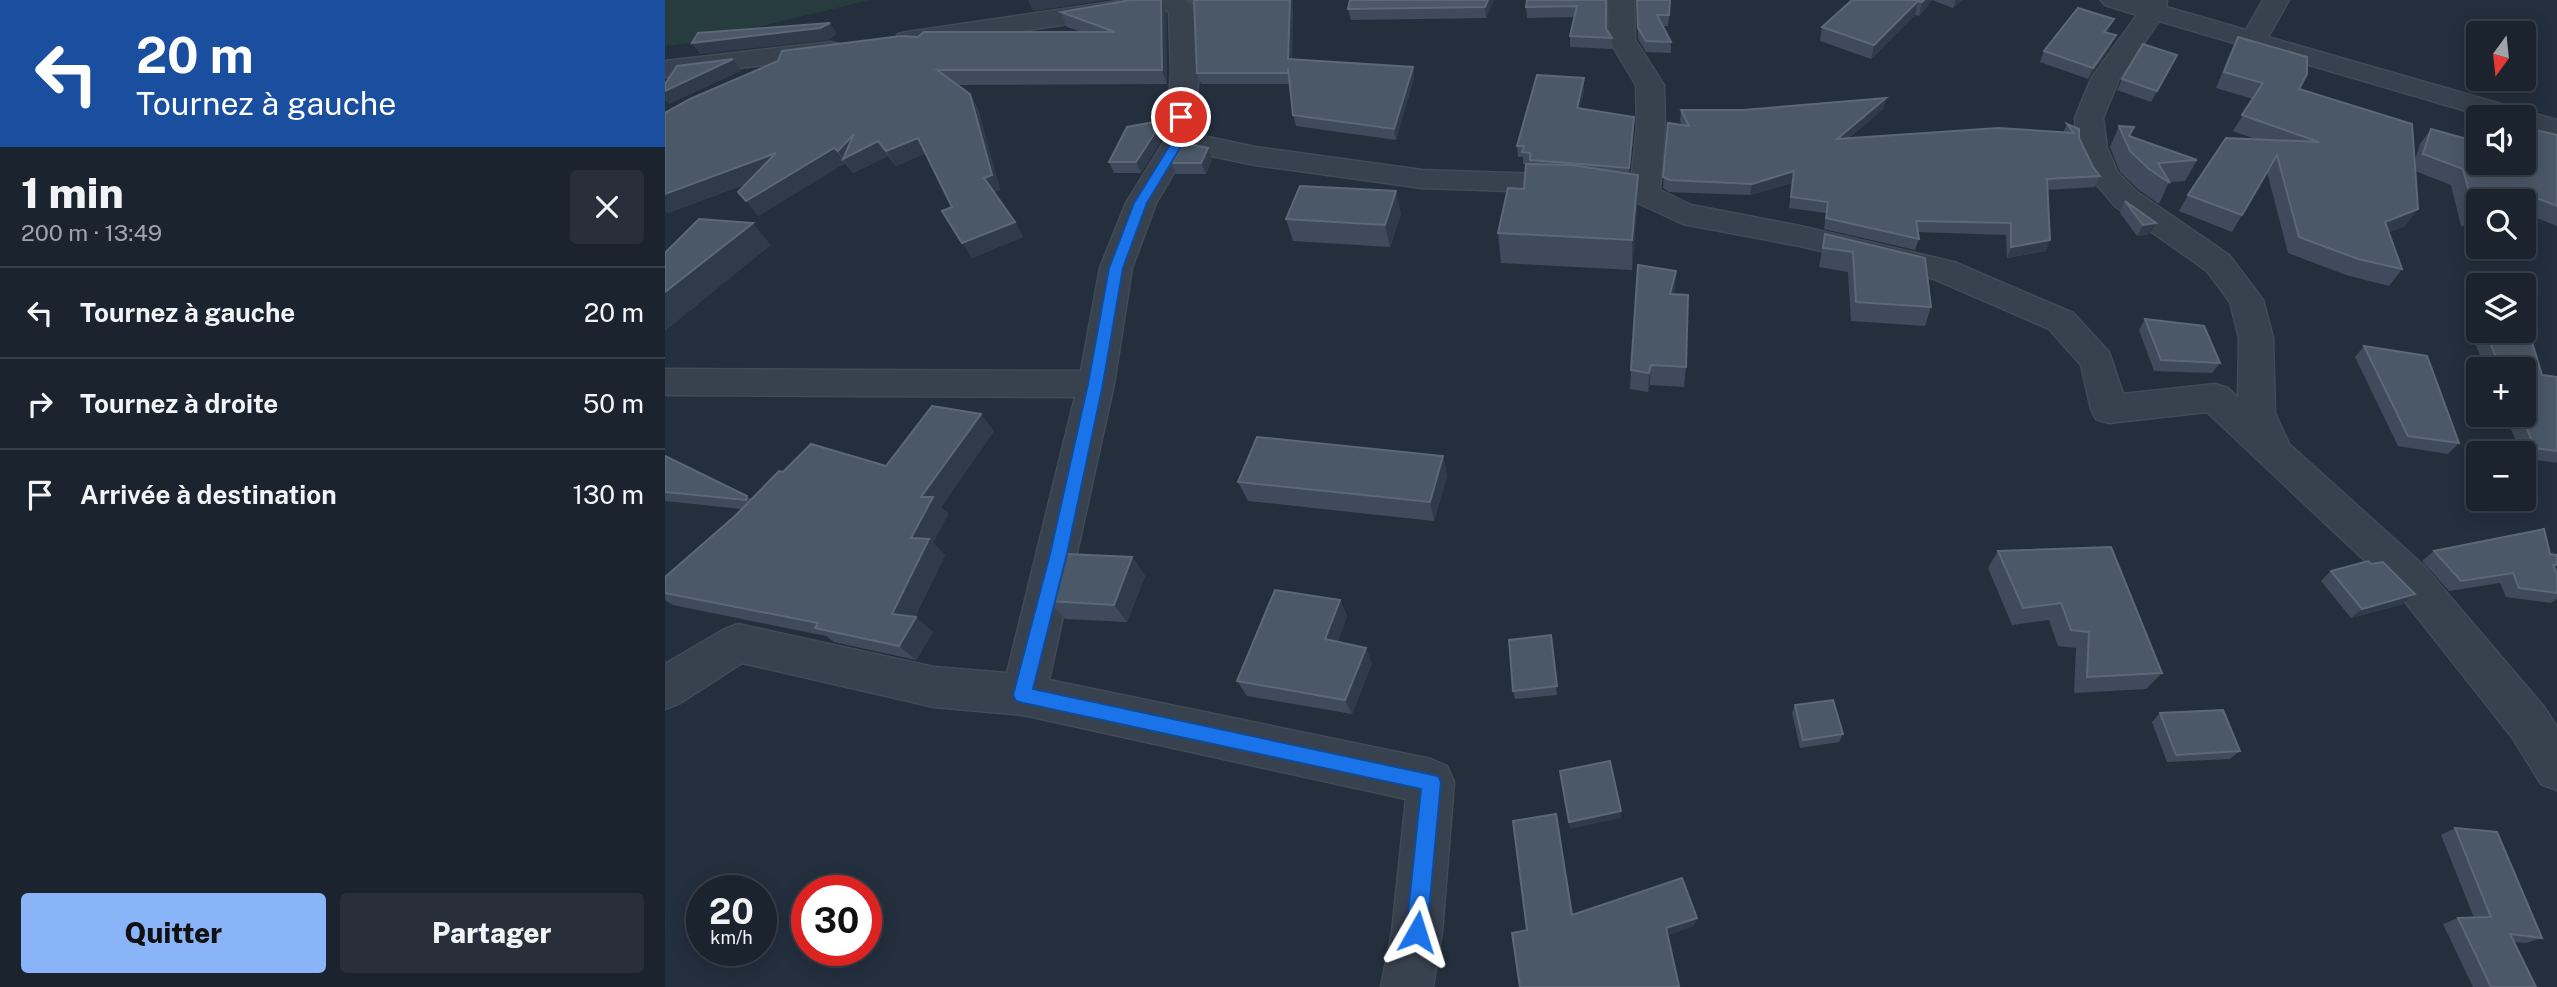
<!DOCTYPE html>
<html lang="fr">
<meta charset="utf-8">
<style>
:root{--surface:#1b232e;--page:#282f3a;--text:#f1f3f6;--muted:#a0a4aa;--line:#39404a;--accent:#8ab4f8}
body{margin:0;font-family:"Public Sans",sans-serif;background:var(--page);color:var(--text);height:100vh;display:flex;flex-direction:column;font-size:26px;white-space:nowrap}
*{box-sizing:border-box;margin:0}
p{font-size:23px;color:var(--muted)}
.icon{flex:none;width:38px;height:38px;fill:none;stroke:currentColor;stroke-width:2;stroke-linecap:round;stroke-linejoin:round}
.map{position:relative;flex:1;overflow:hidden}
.details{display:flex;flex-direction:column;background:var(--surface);width:665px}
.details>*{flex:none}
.hud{background:#1a4fa0;color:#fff;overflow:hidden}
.needle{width:46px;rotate:195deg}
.fabs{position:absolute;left:1801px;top:21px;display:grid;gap:14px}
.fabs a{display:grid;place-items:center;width:70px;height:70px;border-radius:7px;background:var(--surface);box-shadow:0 4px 18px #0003,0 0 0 2px var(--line);font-size:35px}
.speed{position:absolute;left:21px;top:875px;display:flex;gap:14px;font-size:35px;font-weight:700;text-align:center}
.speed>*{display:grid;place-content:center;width:91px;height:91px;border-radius:50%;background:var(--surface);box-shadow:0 4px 18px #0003,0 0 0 2px var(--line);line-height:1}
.speed small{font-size:18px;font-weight:400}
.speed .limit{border:10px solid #d22;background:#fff;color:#111}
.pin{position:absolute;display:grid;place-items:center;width:60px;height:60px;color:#fff;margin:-30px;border:4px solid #fff;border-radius:50%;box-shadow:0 2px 7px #0007}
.me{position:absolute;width:77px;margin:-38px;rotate:6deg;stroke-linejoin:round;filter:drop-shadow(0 0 5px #0008)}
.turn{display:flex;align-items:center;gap:24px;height:147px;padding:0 21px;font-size:32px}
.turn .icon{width:91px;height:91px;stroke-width:2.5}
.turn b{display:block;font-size:49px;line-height:60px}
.round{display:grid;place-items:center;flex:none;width:74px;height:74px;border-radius:7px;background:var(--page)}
.summary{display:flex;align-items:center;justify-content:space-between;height:119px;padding:0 21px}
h1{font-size:42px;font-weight:800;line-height:52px}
.action{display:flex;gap:14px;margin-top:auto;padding:14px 21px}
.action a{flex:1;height:80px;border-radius:7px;background:var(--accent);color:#111;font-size:28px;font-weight:800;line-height:80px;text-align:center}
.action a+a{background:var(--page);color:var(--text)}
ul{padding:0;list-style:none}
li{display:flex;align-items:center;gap:21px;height:91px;padding:0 21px;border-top:2px solid var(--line)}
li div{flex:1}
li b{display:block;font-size:26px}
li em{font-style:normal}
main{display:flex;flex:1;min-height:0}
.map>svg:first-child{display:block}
.green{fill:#263c3f}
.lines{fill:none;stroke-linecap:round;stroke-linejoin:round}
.minor-casing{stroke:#414a57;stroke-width:3}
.minor{fill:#38414e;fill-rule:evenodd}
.wall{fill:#3f4b5c}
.shaded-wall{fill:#2f3b4b}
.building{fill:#4b5868;stroke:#5c6777;stroke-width:2}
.route{fill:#1a73e8;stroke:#114b97;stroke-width:2}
</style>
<main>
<section class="details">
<div class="hud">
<div class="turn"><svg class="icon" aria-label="left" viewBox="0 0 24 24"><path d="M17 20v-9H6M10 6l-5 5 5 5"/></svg><div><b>20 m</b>Tournez à gauche</div></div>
</div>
<div class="summary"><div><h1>1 min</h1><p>200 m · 13:49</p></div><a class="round"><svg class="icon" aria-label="close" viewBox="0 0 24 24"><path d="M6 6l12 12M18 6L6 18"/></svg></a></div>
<ul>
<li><svg class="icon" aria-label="left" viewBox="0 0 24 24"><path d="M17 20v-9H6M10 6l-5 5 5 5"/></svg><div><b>Tournez à gauche</b></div><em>20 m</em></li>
<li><svg class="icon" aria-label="right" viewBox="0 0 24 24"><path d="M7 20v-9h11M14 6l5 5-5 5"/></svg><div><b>Tournez à droite</b></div><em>50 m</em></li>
<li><svg class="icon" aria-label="arrive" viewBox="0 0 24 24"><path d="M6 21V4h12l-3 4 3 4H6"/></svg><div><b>Arrivée à destination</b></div><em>130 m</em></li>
</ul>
<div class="action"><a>Quitter</a><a>Partager</a></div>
</section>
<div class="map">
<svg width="1892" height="987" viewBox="0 0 1892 987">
<rect width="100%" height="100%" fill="#242f3e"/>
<polygon class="green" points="0,0 205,0 26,43 0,46"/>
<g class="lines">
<defs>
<g id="minor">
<polygon points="460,0 520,0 530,11 534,73 529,134 590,147 757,170 908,175 966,182 972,126 971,85 944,40 943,0 969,0 970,40 999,85 1000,126 995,190 1026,205 1135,226 1289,262 1408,313 1444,352 1458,394 1550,384 1563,388 1573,398 1574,338 1565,302 1542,271 1450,206 1425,177 1412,148 1410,118 1426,79 1472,15 1440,5 1436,0 1502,0 1501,7 1581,30 1598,0 1624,0 1603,37 1892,120 1892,138 1858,128 1858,117 1822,117 1494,21 1454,79 1438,118 1442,148 1453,173 1472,192 1564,255 1598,300 1608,338 1610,413 1624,444 1758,565 1879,707 1892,727 1892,790 1876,784 1847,737 1730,589 1542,412 1444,423 1431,419 1426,409 1416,365 1384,329 1269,279 1135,246 1018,224 973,203 908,193 757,188 590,165 522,151 491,203 467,268 449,384 384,680 766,759 782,766 789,782 777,932 768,987 716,987 727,932 741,799 358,715 269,707 77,663 15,703 0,709 0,664 58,630 73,624 269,667 342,673 410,397 0,395 0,369 416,371 435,268 461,203 500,140 506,73 504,13 498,7 477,13 242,48 233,46 229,40 233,34 242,32"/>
<polygon points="165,42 174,44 178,50 174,56 0,77 0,61"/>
</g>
</defs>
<use href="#minor" class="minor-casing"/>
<use href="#minor" class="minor"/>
</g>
<g class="wall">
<polygon points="496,0 501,14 502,84 292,85 305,94 313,109 335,190 329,192 350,222 358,237 307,258 287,207 261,153 231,166 223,156 188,173 180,163 93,216 81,184 3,213 0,210 0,113 253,37 417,32 402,27 396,12"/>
<polygon points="522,0 628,0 627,59 748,67 749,78 731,140 631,126 628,115 625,84 536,84 532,73 529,7"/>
<polygon points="829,0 821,18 686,20 683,9"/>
<polygon points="941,0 941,29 947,38 947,49 905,47 905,36 909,17 862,18 861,7"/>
<polygon points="972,0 1006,0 1003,26 998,26 1006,42 1006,53 981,52 973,39"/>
<polygon points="1187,0 1297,0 1288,8 1267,0 1254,16 1250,15 1206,59 1155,41 1157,27"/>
<polygon points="1444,30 1442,33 1446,46 1423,79 1375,62 1379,51"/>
<polygon points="1573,37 1634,89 1750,160 1755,144 1766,129 1858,163 1892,135 1892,226 1862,214 1862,225 1858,229 1858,201 1813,201 1813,230 1796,226 1786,185 1750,171 1740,226 1724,232 1737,269 1724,286 1681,275 1623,253 1602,172 1567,232 1514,211 1523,195 1590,139 1568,131 1588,99 1551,88 1565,53"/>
<polygon points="1512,55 1486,102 1452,90 1457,79"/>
<polygon points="919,89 915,109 969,129 964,174 972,206 967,270 836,263 833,233 859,189 861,164 858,164 858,157 853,157 852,146"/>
<polygon points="1221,98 1218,109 1184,138 1398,133 1402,124 1414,138 1428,167 1435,176 1430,187 1383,190 1381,251 1342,258 1341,235 1253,232 1254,239 1250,250 1159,229 1161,213 1124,208 1127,183 1085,195 1004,192 998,188 1003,123 1017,125 1015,121 1016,110 1078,110"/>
<polygon points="1454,126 1465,136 1532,160 1520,181 1504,182 1494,204 1474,190 1455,172 1445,147"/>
<polygon points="498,132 497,139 476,173 449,173 444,162"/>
<polygon points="547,159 541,174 511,174 507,163"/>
<polygon points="1460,201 1485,234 1472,236 1455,213"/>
<polygon points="736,213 725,247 628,241 621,219"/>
<polygon points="1160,234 1260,258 1266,307 1260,326 1186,321 1183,272 1154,267"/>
<polygon points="1011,271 1009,294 1021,367 1019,387 985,385 983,392 965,389 966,370"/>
<polygon points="1480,319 1555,363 1547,373 1489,371 1474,330"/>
<polygon points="1813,327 1813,331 1858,331 1877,375 1892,377 1892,463 1858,458 1858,453 1856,453 1840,415 1858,415 1858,369 1821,369 1806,334"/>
<polygon points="1699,346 1794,443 1783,454 1733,446 1690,357"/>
<polygon points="329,431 276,507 283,514 268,543 280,555 250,617 268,632 251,660 169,642 161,636 8,605 0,600 0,577 77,509 0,501 0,456 86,499 118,472 221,466"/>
<polygon points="778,456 782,476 769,521 583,501 573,482"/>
<polygon points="1333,551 1497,673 1481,689 1409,693 1411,648 1393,646 1384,620 1347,625 1323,568"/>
<polygon points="1769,551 1885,554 1892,570 1891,571 1892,574 1892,599 1886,603 1841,597 1835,583 1784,591 1757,561"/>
<polygon points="467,557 480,576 462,622 400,619 384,601"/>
<polygon points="1666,571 1750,594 1738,604 1686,618 1656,581"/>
<polygon points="675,600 682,616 672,642 707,663 687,714 582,696 572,681"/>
<polygon points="886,635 892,695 850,699 848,691"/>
<polygon points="1130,705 1178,734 1174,742 1135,748 1127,713"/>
<polygon points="1495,713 1575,751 1565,759 1502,762 1487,722"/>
<polygon points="1790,828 1877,938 1861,943 1848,942 1871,987 1808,987 1778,924 1793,918 1809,918 1776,835"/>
</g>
<g class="shaded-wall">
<polygon points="363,0 442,0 368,11"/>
<polygon points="496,0 501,14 502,84 497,70"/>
<polygon points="625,0 628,0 626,70 623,59"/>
<polygon points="823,0 829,0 821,18 820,7"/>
<polygon points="1259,0 1267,0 1254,16 1257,2"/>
<polygon points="1291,0 1297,0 1288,8"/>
<polygon points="1253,1 1250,15 1206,59 1209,45"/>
<polygon points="1449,19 1444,30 1435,43 1439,32"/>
<polygon points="165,23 172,34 163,40 35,54 27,43"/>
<polygon points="1451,35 1446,46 1423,79 1428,68"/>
<polygon points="1512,55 1507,66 1486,102 1492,91"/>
<polygon points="68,59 76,71 4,104 0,100 0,91"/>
<polygon points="748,67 749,78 731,140 729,129"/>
<polygon points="919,78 919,89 913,120 912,108"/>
<polygon points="305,94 313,109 335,190 327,193 319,178"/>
<polygon points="1221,98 1218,109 1170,150 1172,139"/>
<polygon points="969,117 969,129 964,179 964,168"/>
<polygon points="494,121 498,132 497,139 476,173 471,162"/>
<polygon points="189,134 213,141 223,156 188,173 173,151"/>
<polygon points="253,138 262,153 231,166 221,151"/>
<polygon points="169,148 180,163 93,216 81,201"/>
<polygon points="543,148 547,159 541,174 536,163"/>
<polygon points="111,153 122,168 3,213 0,210 0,194"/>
<polygon points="1129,171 1127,183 1085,195 1087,184"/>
<polygon points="973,175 972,206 967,270 967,240"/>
<polygon points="731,191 736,213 725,247 720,225"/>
<polygon points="1753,209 1740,226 1708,238 1720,222"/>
<polygon points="350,222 358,237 307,258 297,243"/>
<polygon points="88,223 106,245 0,331 0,292"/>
<polygon points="1491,223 1485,234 1472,236 1478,225"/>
<polygon points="1385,240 1381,251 1342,258 1346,247"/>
<polygon points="1011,271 1010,291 1004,314 1005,294"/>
<polygon points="986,365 985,385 983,392 984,373"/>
<polygon points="316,414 329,431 276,507 283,514 268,543 280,555 244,629 227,614 256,497"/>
<polygon points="778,456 782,476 769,521 765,502"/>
<polygon points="467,557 480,576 462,622 449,605"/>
<polygon points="1750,594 1738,604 1686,618 1697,609"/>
<polygon points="675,600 682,616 668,655 660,639"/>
<polygon points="251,617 268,632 251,660 234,646"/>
<polygon points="701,648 707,663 687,714 680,700"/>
<polygon points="956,811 956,818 905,829 904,822"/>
<polygon points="1032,918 1029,926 999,937 1001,928"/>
</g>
<g class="building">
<polygon points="466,0 496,0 497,70 272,70 305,94 327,175 319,178 350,222 297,243 277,211 287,207 253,138 221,151 213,141 178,159 189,134 173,151 169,148 81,201 73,192 111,153 0,194 0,113 25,99 113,61 117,51 236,36 253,37 259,32 450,32 396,12"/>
<polygon points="529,0 625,0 623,59 748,67 729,129 628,115 623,68 623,73 532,73"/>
<polygon points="685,0 823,0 820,7 683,9"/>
<polygon points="862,0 941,0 941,29 947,38 905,36 912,6 861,7"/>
<polygon points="972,0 1005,0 1004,15 992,15 1006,42 981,41 973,28"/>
<polygon points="1187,0 1259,0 1257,2 1253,1 1209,45 1157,27"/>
<polygon points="1413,8 1449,19 1439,32 1451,35 1428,68 1379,51"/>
<polygon points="165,23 155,28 27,43 33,33"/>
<polygon points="1573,37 1642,57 1642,74 1634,89 1747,124 1753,209 1720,222 1737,269 1693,259 1634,237 1612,155 1577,215 1523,195 1561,138 1654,142 1577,115 1598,83 1559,72"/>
<polygon points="1478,44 1512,55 1492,91 1457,79"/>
<polygon points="68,59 0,91 0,84 12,66"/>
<polygon points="872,75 919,78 912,108 969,117 964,168 865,160 865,153 857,152 859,146 852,146"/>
<polygon points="1221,98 1172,139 1333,128 1409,133 1402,124 1414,129 1414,138 1428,167 1435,176 1382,179 1385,240 1346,247 1346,223 1251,221 1254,239 1161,218 1163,202 1126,197 1129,171 1087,184 1005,180 998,177 1003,123 1024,126 1016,110 1078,110"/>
<polygon points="494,121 493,128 471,162 444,162 462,127"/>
<polygon points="1454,126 1469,127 1464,136 1532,160 1493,163 1505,183 1484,169 1465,151"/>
<polygon points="1858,127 1892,135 1892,206 1861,194 1862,225 1858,224 1858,201 1813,201 1813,212 1809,211 1798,169 1758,154 1766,129 1813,142 1813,163 1858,163"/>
<polygon points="519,143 543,148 536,163 507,163"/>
<polygon points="861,164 907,165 973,175 967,240 833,233 843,188 859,189"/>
<polygon points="635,186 731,191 720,225 621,219"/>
<polygon points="1460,201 1491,223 1478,225"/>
<polygon points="34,219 88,223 0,292 0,253"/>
<polygon points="1160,234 1260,258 1266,307 1191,302 1188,252 1158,248"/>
<polygon points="973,265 1011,271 1005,294 1023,295 1021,367 986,365 984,373 966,370"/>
<polygon points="1480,319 1539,326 1555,363 1496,360"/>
<polygon points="1858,329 1863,329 1877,375 1892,377 1892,451 1870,448 1856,415 1858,415 1858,369 1836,369 1820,331 1858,331"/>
<polygon points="1699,346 1762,356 1794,443 1743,436"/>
<polygon points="267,406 316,414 256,497 268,497 246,538 264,539 227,614 251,617 234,646 150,628 153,623 0,593 0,577 70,516 114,471 118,472 146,444 221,466"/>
<polygon points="592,437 778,456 765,502 573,482"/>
<polygon points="0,456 82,496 81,500 0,492"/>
<polygon points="1879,529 1885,554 1892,555 1892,565 1888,565 1892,574 1892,593 1854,588 1848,573 1796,581 1769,551"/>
<polygon points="1446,547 1497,673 1422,677 1424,632 1406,630 1396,603 1358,608 1333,551"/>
<polygon points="402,554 467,557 449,605 384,601"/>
<polygon points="1703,561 1706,564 1718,562 1750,594 1697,609 1666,571"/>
<polygon points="610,590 675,600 660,639 701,648 680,700 572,681"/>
<polygon points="886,635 892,686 848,691 844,640"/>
<polygon points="1168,700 1178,734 1138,740 1130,705"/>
<polygon points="1558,710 1575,751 1511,755 1495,713"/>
<polygon points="945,761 956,811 904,822 895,771"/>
<polygon points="891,814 907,915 1017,878 1032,918 1001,928 1014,986 1009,987 855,987 847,933 862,930 848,821"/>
<polygon points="1790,828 1832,832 1877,938 1845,934 1871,987 1826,987 1793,918 1826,917"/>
</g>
<polygon class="route" points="516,114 522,117 520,140 482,203 458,268 438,384 402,554 368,689 773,776 776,782 762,932 759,939 752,942 744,939 741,932 756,789 358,703 351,701 348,695 385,554 423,384 444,268 469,203 508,140 510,117"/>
</svg>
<div class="fabs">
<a><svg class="needle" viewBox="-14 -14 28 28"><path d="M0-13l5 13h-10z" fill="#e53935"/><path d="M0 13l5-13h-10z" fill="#a0a4aa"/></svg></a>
<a><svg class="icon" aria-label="sound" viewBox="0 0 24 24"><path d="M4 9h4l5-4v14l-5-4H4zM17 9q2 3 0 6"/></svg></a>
<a><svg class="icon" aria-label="search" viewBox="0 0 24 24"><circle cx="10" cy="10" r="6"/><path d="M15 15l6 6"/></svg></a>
<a><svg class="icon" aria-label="layers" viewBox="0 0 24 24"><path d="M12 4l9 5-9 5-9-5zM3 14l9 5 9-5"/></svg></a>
<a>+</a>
<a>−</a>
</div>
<div class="speed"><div>20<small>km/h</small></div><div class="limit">30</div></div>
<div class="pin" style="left:516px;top:117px;background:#d93025"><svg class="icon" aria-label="arrive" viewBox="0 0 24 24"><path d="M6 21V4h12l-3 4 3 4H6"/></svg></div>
<svg class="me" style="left:752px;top:932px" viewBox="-20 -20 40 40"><path d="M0-17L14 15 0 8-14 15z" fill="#1a73e8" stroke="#fff" stroke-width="4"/></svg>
</div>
</main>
